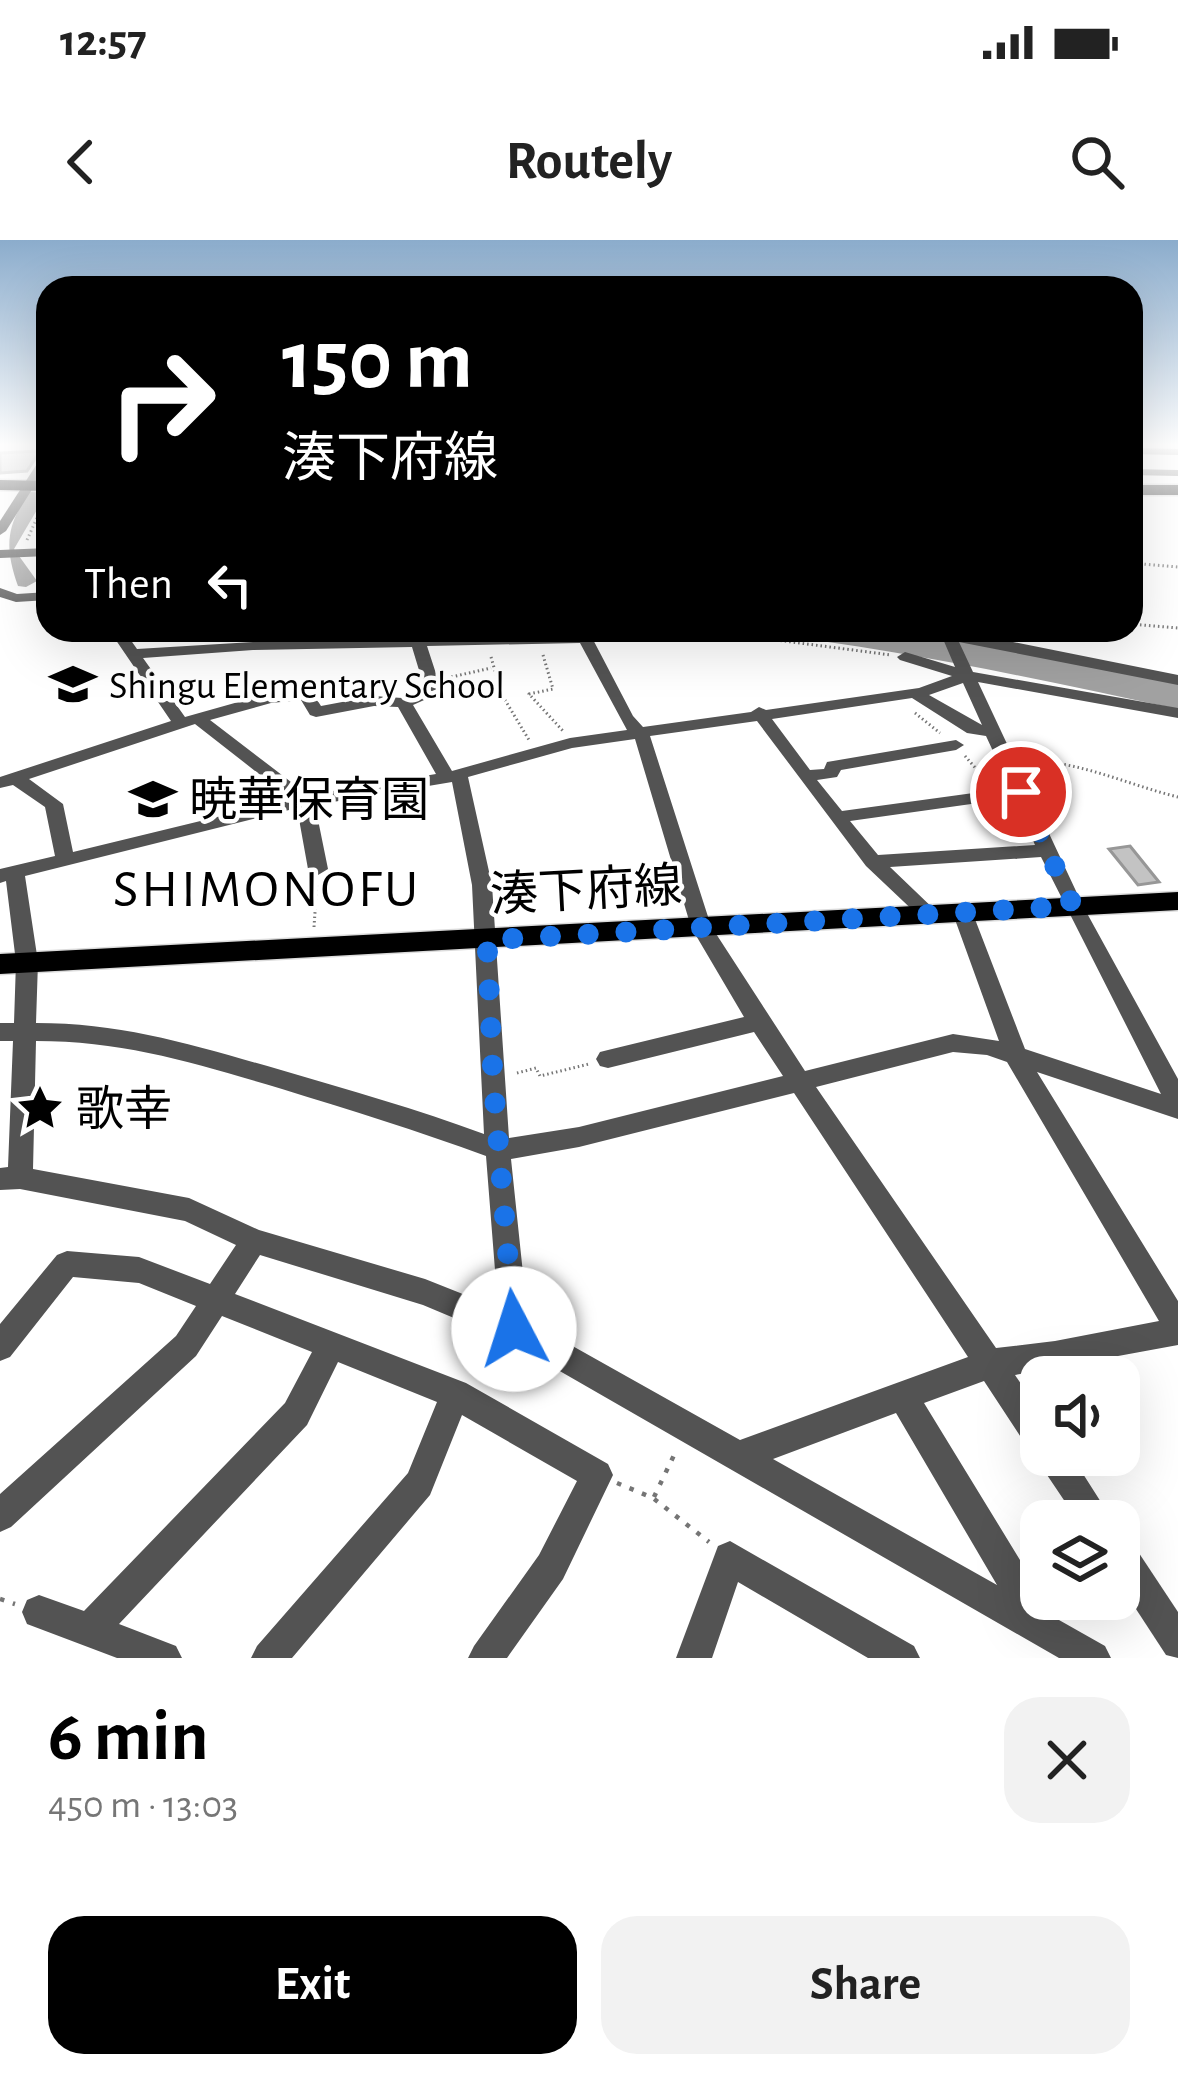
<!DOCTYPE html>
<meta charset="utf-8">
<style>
:root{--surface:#fff;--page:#f2f2f2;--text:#222;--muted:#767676;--accent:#000}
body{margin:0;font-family:"Alegreya Sans","Noto Sans JP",sans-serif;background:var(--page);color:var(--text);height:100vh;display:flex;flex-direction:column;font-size:45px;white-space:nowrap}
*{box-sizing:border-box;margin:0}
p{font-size:39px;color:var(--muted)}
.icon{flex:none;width:66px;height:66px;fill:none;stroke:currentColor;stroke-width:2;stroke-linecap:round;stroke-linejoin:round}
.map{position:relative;height:1418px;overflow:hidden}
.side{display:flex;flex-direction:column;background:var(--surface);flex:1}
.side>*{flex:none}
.hud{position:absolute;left:36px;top:36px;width:1107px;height:366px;border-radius:36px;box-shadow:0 12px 48px #0002;background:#000;color:#fff;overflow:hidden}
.tools{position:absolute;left:1020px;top:1116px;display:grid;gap:24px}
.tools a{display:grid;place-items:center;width:120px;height:120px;border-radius:24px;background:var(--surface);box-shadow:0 12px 48px #0002;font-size:60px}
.pin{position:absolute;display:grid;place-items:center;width:102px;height:102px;color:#fff;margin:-51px;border:6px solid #fff;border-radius:50%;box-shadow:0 3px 12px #0007}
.me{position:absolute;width:132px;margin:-66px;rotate:355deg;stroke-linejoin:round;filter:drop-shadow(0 0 9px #0008)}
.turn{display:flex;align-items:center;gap:42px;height:252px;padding:0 48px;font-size:54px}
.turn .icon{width:156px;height:156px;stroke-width:2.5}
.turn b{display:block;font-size:84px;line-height:102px}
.then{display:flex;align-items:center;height:114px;padding:0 48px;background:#0003;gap:24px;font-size:45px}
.round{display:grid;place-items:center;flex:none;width:126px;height:126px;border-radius:36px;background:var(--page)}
.summary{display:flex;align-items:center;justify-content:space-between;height:204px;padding:0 48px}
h1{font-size:72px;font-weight:700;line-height:90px;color:var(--accent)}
.action{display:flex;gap:24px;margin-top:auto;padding:24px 48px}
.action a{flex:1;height:138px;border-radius:36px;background:var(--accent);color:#fff;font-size:48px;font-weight:700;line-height:138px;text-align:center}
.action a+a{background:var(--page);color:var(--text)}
.status{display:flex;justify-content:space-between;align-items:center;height:84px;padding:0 60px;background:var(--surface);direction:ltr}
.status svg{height:33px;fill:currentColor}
header{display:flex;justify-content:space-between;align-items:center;height:156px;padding:0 48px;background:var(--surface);font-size:54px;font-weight:700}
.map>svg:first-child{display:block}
.water{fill:#a1a1a1}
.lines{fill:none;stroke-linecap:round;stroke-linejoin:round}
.river{fill:#a1a1a1;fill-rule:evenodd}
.building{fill:#c3c3c3;stroke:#979797;stroke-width:3}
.major-casing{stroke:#dbdbdb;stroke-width:3}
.path-far1{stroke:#757575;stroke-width:3;stroke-dasharray:1.5 3;stroke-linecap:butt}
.path{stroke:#757575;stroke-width:4.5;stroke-dasharray:4.5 9;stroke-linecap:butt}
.minor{fill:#535353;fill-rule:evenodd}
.major{fill:#000;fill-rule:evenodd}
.route{stroke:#1a73e8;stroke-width:21;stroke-dasharray:0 37.8}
.labels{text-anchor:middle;stroke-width:9;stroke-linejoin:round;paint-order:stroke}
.far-poi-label{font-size:39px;fill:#000;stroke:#fff;text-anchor:start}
.poi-label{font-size:48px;fill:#000;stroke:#fff;text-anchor:start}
.street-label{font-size:48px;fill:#000;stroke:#fff}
.quarter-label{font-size:54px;letter-spacing:3px;fill:#000;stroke:#fff}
</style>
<div class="status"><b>12:57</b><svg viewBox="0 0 49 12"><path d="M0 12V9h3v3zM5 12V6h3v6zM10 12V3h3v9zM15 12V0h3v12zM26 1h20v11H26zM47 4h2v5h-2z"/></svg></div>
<header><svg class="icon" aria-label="back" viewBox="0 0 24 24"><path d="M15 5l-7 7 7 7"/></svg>Routely<svg class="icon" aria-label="search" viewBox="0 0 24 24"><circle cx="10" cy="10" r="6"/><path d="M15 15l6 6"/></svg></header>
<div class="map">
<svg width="1178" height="1418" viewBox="0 0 1178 1418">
<rect width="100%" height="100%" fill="#fff"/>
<path class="water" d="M719,390H903L930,394L1178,443V469C1026,437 873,402 719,390Z"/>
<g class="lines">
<path class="river" d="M48,231V251L14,309L37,341L26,347L18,346C0,295 11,279 42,232Z"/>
</g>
<g class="building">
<polygon points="40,211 27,231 0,233 0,213"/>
<polygon points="1130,606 1159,642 1138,645 1109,609"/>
</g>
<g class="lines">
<defs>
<g id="major">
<polygon points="0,240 48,241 48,251 0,250"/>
<rect x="1131" y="245" width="47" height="10"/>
<polygon points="1178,652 1178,670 0,734 0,714"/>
</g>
</defs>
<use href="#major" class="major-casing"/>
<g class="path-far1">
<polyline points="27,300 45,260"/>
<polyline points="1131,323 1178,327"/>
<polyline points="1131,384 1178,388"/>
<polyline points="700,390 891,415"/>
<polyline points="543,415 553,449 529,454 563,491"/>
<polyline points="491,417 502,455 529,500"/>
<polyline points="447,438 491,428"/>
<polyline points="915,473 940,493"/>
<polyline points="965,516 986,540"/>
<path d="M1024,521C1078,520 1125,544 1178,557"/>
<polyline points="314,687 317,643"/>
<polyline points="517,833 536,828 540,836 589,824"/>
</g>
<g class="path">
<polyline points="617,1243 653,1258 709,1302"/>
<polyline points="654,1257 676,1211"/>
<polyline points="0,1359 15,1364"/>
</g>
<g class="minor">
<polygon points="1131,208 1178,209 1178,215 1131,214"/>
<polygon points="48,212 48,224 6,291 0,295 0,281 44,213"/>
<polygon points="1131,229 1178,230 1178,236 1131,235"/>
<polygon points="48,308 48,316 0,318 0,310"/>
<polygon points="0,348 17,354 48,352 48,360 16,362 0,357"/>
<path d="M109,390H159L130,399L137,409L253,402L576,394L574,390H588L633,476L643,487L751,472L759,467L766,470L919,448L952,436L900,420L897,417L905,412L955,427L943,399L913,390H953L1178,435V445L959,402L973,432L1178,468V478L978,442L1083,666L1178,839V879L1037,832L1178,1061V1105L1015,1135L1041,1173V1215H1071L1113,1281H1078L1041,1226L1037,1214L1030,1211L984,1141L924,1163L1028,1333L1036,1367L1105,1406L1111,1418H1059L504,1099L423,1065L260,1015L235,1054L466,1143L608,1224L613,1235L563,1339L507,1418H468L474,1406L539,1315L577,1241L462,1175L430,1255L292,1418H251L257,1406L408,1233L437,1162L338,1122L307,1185L119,1384L176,1406L182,1418H117L27,1384L22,1372L27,1360L39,1355L84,1371L285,1163L312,1112L222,1076L196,1116L11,1287L0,1292V1254L176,1096L196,1066L139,1043L73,1037L10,1117L0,1121V1084L57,1015L67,1011L139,1017L210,1044L236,1005L185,981L20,949L0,950V928L8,927L13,801H0V783H14L16,722L6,641L0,643V629L55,616L45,567L13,545L0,548V537L171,481ZM580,403L627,490L570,498L452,531L413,465L442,452L427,406ZM412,407L425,450L402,458L374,456L321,466L312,452L270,453L185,477L143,418L253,410ZM963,443L982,485L929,455ZM912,458L967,493L986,496L1010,548L842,571L817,540L837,537L841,530L956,510L964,505L956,500L833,521L827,522L824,529L810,530L772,479ZM301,460L310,475L316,477L374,466L398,467L436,534L308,555L210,480L271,463ZM757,481L866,626L922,679L929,681L939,674L890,627L1041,617L1161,854L1025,809L973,674L963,667L953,674L999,801L953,794L805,831L711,686L650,496ZM195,484L291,559L73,612L63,564L29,539ZM635,499L691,687L744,777L608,810L600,812L596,819L600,826L608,828L754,792L783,836L579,887L509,898L492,645L468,537L572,508ZM452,542L472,645L484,894C417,869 349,850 281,830C196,806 125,783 36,783L38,722L25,636L297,568L308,629L318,635L328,629L315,565ZM1014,558L1035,605L878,615L850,581ZM36,801C126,801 197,824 282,849C350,870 418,891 486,916L498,1068L425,1039L259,990L189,958L33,929ZM953,812L987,815L1007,822L1159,1081L1055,1101L996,1108L816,847ZM794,853L968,1117L740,1200L528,1081L511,919L579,907ZM896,1173L997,1345L773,1219Z"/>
<polygon points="1119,1296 1131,1301 1178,1372 1178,1418 1166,1415 1119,1343"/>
<polygon points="730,1301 914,1406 920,1418 868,1418 738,1342 712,1418 676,1418 718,1306"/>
</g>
<use href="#major" class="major"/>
</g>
<linearGradient id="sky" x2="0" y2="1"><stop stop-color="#8baccc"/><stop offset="0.51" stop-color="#fff"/><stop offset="1" stop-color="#fff" stop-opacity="0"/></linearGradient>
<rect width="1178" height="401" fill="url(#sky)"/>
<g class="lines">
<polyline class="route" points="514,1089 493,839 487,700 1073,666 1021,552"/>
</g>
<defs>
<symbol id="school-bare" viewBox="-9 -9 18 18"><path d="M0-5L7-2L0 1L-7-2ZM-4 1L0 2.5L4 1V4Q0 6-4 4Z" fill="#000" stroke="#fff" stroke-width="2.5" paint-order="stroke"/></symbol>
<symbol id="sight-bare" viewBox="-9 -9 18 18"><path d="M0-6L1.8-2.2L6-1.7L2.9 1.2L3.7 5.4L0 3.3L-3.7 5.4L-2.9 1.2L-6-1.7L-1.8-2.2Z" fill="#000" stroke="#fff" stroke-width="2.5" paint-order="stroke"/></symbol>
</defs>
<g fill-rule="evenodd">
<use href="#school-bare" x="40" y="411" width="66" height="66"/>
<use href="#school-bare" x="120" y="526" width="66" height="66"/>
<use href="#sight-bare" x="7" y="835" width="66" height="66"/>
</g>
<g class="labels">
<g class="far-poi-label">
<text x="109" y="458">Shingu Elementary School</text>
</g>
<g class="poi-label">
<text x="189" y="576">暁華保育園</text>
<text x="76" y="885">歌幸</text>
</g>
<g class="street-label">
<text transform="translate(586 649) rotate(-3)" y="17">湊下府線</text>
</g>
<g class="quarter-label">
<text x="267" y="666">SHIMONOFU</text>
</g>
</g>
</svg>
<div class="tools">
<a><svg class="icon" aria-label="sound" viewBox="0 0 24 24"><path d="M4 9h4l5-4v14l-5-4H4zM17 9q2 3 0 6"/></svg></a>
<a><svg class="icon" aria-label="layers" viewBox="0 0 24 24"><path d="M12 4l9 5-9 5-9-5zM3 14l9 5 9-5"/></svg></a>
</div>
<div class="pin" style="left:1021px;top:552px;background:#d93025"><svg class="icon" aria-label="arrive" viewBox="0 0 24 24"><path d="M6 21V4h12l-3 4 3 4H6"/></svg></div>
<svg class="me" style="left:514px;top:1089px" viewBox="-20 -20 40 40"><circle r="19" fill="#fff"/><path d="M0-13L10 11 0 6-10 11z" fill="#1a73e8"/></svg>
<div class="hud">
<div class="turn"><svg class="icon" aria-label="right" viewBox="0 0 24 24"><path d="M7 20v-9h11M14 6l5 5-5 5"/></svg><div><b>150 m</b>湊下府線</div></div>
<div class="then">Then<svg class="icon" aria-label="left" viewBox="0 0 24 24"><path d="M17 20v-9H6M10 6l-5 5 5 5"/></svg></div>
</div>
</div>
<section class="side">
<div class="summary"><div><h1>6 min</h1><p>450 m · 13:03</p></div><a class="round"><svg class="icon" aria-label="close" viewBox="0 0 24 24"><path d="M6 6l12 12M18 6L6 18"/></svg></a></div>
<div class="action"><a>Exit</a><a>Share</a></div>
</section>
